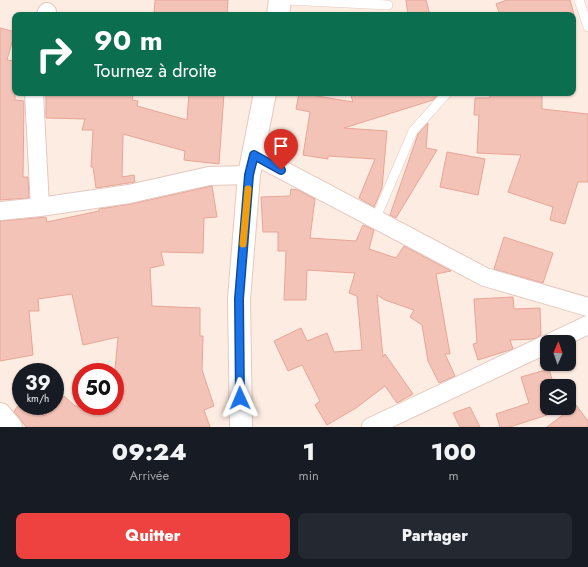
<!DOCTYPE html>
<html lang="fr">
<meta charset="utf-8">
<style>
:root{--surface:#171b24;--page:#242831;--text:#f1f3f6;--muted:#9ea1a6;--accent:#ed4240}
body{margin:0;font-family:Jost,sans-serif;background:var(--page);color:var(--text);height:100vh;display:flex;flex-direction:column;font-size:15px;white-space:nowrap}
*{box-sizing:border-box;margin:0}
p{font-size:13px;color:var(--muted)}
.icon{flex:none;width:22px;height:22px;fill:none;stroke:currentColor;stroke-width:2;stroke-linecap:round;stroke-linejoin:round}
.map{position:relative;height:427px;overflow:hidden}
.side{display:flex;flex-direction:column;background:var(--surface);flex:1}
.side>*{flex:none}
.banner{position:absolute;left:12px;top:12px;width:564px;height:84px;border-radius:8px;box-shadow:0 1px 3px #0004;background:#0b6e4f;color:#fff;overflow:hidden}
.needle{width:26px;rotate:2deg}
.controls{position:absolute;left:540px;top:335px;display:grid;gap:8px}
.controls a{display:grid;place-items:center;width:36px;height:36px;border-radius:8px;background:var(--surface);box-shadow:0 1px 3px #0004;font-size:20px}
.speed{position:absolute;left:12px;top:363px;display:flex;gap:8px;font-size:20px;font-weight:700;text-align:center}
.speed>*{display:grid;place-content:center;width:52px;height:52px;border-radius:50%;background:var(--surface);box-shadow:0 1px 3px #0004;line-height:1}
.speed small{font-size:10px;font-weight:400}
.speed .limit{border:6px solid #d22;background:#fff;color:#111}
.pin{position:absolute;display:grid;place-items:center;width:34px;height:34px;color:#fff;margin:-41px -17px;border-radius:50% 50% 50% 0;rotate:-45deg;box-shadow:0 0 4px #0007}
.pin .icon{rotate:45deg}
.me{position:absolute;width:44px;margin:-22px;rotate:359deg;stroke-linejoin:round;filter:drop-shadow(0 0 3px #0008)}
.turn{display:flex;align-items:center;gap:14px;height:84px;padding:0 16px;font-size:18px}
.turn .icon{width:52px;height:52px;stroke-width:2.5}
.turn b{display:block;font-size:28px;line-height:34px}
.eta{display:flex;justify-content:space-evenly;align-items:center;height:68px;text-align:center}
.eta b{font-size:24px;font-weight:800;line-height:28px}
.button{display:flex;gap:8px;margin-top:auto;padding:8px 16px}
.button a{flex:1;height:46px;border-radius:8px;background:var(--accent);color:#fff;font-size:16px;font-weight:800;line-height:46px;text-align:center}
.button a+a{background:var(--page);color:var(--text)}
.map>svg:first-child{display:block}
.building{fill:#f4c3b7;stroke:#e7a597}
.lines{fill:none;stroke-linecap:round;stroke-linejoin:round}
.lane-casing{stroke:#e4c8bf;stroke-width:10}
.street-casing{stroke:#e4c8bf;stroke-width:20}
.secondary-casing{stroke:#e9c8bc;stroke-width:24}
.lane{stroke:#fff;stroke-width:9}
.street{stroke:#fff;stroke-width:18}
.secondary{stroke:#fff;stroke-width:22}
.route-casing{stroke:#114b97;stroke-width:10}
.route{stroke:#1a73e8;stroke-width:7}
.slow{stroke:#f59e0b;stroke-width:7}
</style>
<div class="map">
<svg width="588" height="427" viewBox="0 0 588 427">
<rect width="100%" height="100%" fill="#fdece1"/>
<g class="building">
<polygon points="155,0 228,0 227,15 154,15"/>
<polygon points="406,0 426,0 430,15 408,15"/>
<polygon points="507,0 570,0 574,15 500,15 496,4"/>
<polygon points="0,28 15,32 7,60 15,61 15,100 24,101 23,177 28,177 29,198 0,200"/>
<polygon points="46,93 134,93 132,100 138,101 137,106 187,120 189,93 224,93 219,164 184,160 185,151 123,134 122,177 134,175 135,182 96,188 93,167 91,167 93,130 82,130 85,119 46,118"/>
<polygon points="299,93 353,102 350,93 439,93 433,100 344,128 387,131 382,188 374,207 359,198 375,159 328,156 328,159 303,155 310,112 296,109"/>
<polygon points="490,93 542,93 542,109 588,114 588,182 578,182 565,224 550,220 553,207 508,192 521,155 477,153 479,115 474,115 475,98 490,98"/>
<polygon points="428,123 426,148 437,150 396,218 390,215 418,134"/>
<polygon points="447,152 485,159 478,195 440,187"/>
<polygon points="212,186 217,217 204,218 203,253 161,252 164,265 150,268 152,306 200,308 200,336 203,336 202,370 214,406 204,410 210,427 26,427 14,411 18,406 34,406 44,416 64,396 75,406 115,406 115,369 118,337 83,345 72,294 38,299 39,311 29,311 33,355 0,361 0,221 46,217 47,222 99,211 99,209 131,204"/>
<polygon points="291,189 298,190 315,199 310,238 356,241 363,225 374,230 369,249 396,258 404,246 451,271 436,274 450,354 445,354 455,376 439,383 428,361 422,325 410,317 414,310 385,300 377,295 383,357 385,354 413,394 397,403 385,386 356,408 327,425 315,405 320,401 302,365 288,371 274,341 301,328 307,341 327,333 334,352 362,350 357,296 349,293 355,273 307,270 306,300 284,300 286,251 278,251 278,232 263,232 261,197 290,196"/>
<polygon points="504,237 553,253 543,283 494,269"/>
<polygon points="513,297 514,309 540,308 541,335 534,339 510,340 513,349 478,360 473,344 477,343 474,299"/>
<polygon points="549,369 554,386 547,386 547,415 510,427 500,427 496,414 529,403 521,377"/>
<polygon points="576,405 588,421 588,427 547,427"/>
<polygon points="470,407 480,427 460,427 453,413"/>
</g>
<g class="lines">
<defs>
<g id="lane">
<polyline points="287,0 388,5"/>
<polyline points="579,0 588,27"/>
<polyline points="375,220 413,131 447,93"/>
</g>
<g id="street">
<polyline points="46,15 47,12"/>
<polyline points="34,93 40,207"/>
<polyline points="254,155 485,277 588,307"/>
<polyline points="0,211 40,207 129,194 209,176 249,175"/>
<polyline points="552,342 588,325"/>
<polyline points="371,427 547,344"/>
</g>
<g id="secondary">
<polyline points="278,15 280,0"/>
<polyline points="0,414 11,427"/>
<polyline points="241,427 239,299 249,175 265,93"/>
</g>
</defs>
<use href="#lane" class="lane-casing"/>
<use href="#street" class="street-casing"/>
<use href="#secondary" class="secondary-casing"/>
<use href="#lane" class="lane"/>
<use href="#street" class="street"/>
<use href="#secondary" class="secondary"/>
</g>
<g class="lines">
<defs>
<polyline id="route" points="240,398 239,299 249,175 254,155 281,170"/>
</defs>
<use href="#route" class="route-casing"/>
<use href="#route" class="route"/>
<polyline class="slow" points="243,244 248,189"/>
</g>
</svg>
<div class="controls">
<a><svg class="needle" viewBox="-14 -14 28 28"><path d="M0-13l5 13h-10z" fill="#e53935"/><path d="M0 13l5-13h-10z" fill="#9ea1a6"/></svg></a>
<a><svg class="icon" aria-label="layers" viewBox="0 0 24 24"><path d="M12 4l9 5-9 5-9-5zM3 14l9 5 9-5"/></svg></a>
</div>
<div class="speed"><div>39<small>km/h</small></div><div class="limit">50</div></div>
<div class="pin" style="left:281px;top:170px;background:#d93025"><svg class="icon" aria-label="arrive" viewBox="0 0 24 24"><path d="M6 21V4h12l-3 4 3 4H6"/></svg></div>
<svg class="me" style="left:240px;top:398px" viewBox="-20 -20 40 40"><path d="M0-17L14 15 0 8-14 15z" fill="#1a73e8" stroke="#fff" stroke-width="4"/></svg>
<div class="banner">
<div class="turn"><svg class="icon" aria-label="right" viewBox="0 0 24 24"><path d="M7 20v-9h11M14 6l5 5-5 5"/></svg><div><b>90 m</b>Tournez à droite</div></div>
</div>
</div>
<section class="side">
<div class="eta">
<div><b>09:24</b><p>Arrivée</p></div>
<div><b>1</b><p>min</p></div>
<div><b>100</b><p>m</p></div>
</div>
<div class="button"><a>Quitter</a><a>Partager</a></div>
</section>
